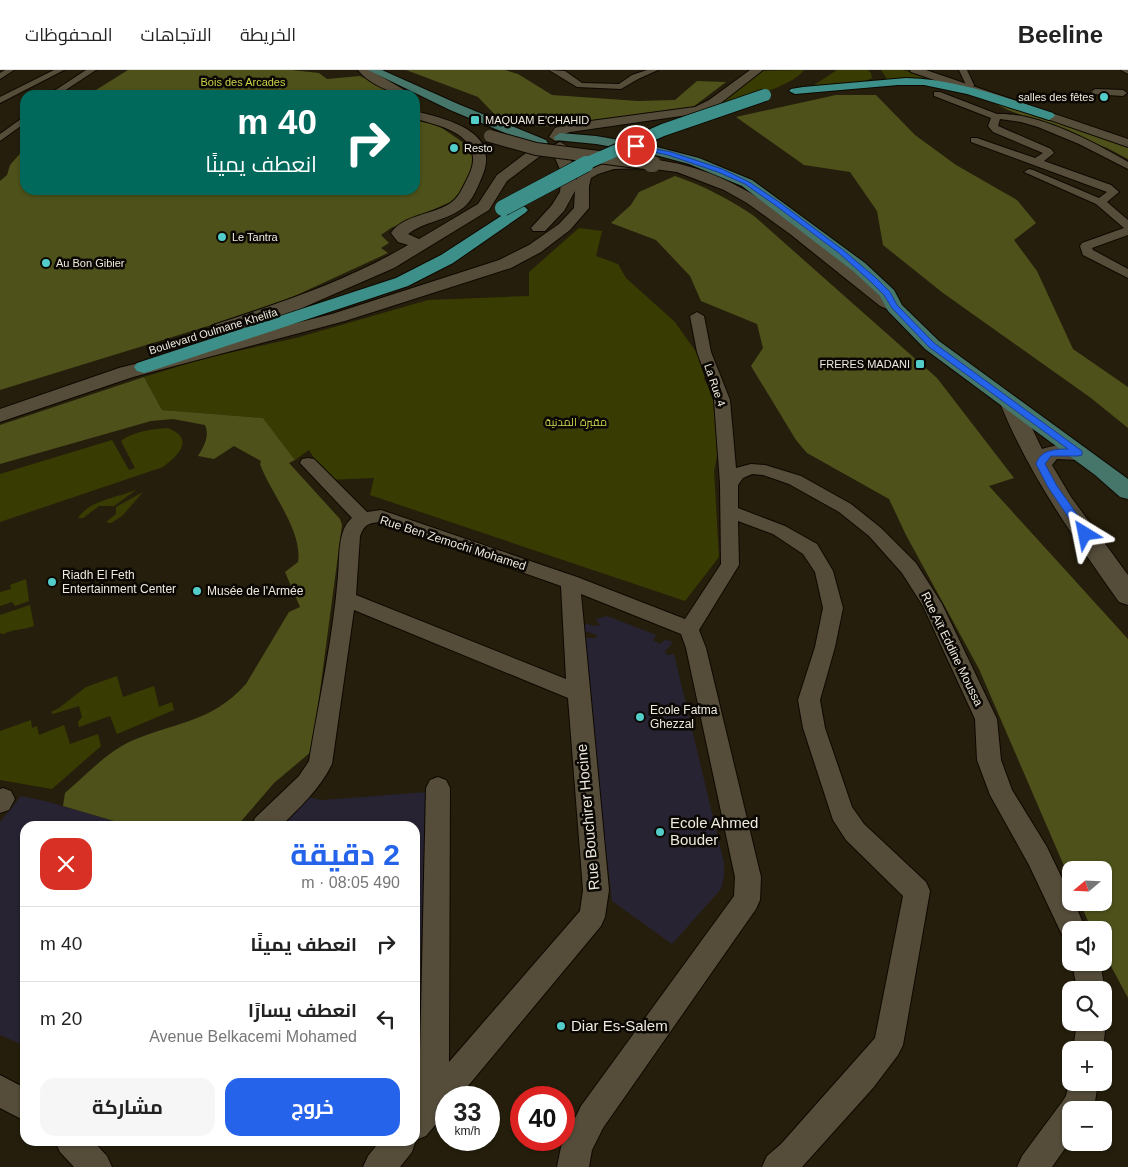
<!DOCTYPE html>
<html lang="ar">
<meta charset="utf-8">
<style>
:root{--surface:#fff;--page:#f6f6f6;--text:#222;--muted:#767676;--line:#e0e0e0;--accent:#2563eb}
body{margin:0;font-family:Arial,Cairo,sans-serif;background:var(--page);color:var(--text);direction:rtl;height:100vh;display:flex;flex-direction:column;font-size:19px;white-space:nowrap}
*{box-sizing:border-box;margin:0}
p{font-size:16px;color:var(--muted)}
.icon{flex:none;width:28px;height:28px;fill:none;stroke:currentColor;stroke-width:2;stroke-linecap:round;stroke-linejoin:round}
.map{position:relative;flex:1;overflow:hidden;direction:ltr}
.sheet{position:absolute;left:20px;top:751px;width:400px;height:325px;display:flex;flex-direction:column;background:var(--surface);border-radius:15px;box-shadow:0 1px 4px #0004;direction:rtl}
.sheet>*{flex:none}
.hud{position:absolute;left:20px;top:20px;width:400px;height:105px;border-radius:15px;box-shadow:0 1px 4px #0004;direction:rtl;background:#00695c;color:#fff;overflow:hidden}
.needle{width:32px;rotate:251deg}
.tools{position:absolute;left:1062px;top:791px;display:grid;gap:10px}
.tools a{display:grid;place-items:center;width:50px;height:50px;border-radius:10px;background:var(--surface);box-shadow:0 1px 4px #0004;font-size:25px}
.speed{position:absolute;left:435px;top:1016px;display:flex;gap:10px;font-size:25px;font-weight:700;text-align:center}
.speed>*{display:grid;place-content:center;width:65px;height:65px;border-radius:50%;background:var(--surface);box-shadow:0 1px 4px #0004;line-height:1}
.speed small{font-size:12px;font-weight:400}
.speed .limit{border:8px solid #d22;background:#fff;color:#111}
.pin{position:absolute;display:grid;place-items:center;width:42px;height:42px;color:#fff;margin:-21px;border:2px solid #fff;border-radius:50%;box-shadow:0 1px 5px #0007}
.me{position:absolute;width:55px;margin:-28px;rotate:325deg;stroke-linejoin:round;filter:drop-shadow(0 0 4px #0008)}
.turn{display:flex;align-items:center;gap:18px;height:105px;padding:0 20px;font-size:22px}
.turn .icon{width:65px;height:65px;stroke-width:2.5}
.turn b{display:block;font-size:35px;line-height:42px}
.round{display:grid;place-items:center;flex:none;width:52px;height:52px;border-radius:15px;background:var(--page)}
.overview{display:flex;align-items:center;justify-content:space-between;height:85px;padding:0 20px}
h1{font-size:30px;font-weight:700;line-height:38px;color:var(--accent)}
.primary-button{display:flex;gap:10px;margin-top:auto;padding:10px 20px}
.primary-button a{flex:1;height:58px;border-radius:15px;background:var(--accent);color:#fff;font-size:20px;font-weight:700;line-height:58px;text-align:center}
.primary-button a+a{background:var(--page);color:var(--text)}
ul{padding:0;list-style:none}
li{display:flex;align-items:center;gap:15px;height:75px;padding:0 20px;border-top:1px solid var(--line)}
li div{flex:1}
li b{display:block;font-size:19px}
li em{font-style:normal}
header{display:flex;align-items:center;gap:30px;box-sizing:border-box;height:70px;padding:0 25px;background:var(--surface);border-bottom:1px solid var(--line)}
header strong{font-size:24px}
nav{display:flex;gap:28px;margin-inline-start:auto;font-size:18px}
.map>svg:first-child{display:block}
.education{fill:#272333}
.green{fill:#393c02}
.forest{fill:#4e521a}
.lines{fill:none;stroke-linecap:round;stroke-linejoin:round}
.street-casing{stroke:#0e0800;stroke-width:2}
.secondary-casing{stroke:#0e0800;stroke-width:2}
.primary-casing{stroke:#0e0800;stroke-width:2}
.highway-casing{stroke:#0e0800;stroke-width:2}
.street{fill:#554d3a;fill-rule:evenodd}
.secondary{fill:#554d3a;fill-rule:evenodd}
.primary{fill:#467569;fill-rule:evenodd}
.highway{fill:#3c9089;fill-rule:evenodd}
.secondary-bridge-far1-casing{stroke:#0e0800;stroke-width:14;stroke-linecap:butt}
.secondary-bridge-casing{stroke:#0e0800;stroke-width:17;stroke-linecap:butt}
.highway-bridge-far1-casing{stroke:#0e0800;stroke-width:14;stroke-linecap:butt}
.highway-bridge-casing{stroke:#0e0800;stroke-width:17;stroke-linecap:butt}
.secondary-bridge-far1{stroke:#554d3a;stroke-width:12}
.secondary-bridge{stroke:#554d3a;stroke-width:16}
.highway-bridge-far1{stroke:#3c9089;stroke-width:12}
.highway-bridge{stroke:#3c9089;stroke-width:16}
.route{fill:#2563eb;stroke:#184099}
.poi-dot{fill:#53cdc9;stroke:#0b0803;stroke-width:2}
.labels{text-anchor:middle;stroke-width:5;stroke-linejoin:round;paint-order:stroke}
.far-park-label{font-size:11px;fill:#cbd349;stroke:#0b0803}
.far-poi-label{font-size:11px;fill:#eee9de;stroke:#0b0803;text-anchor:start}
.far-street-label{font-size:11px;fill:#eee9de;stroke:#0b0803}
.street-label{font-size:12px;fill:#eee9de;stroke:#0b0803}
.poi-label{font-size:12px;fill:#eee9de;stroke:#0b0803;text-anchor:start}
.near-street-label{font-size:15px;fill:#eee9de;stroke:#0b0803}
.near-poi-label{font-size:15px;fill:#eee9de;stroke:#0b0803;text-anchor:start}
</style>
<header>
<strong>Beeline</strong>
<nav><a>الخريطة</a><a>الاتجاهات</a><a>المحفوظات</a></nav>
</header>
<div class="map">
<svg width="1128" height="1097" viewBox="0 0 1128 1097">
<rect width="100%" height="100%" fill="#251e0c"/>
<g class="education">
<polygon points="607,546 656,565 653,570 660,574 665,570 672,571 671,575 665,581 667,585 674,584 724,793 724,806 721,819 672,874 612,831 584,589 582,568 596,568 597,565 584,561 582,557 587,554 594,556 600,555 596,549"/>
<polygon points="428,722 420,899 417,920 415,924 415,756 283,756 308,727 322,730"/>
<polygon points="21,726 45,731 131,756 25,756 25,976 0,965 0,752"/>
</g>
<g class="green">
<path d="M804,0C789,20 732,31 708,38L753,4L763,1Z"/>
<polygon points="837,0 868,0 871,3 872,8 860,13 811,17"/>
<polygon points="881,0 903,0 946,14 887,9"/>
<polygon points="579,158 602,161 596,186 618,194 626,208 675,252 708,299 704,309 718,334 719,376 714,401 719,487 685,531 370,425 374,408 328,410 309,380 295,390 263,348 162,340 144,307 206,288 296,268 428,230 529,226 529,202"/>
<path d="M168,358C195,369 179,385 163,397L0,452V404L112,370L129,400L135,398L121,371C134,361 152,359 168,358Z"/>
<path d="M136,420L114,436H99L83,448H78C90,430 116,428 136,420Z"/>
<polygon points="143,422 122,446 111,453 106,452 116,444 116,437"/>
<polygon points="26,509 29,531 15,536 12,532 0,536 0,522 11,519 10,515"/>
<path d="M30,535L34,556C23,560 13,559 3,564L0,563V545Z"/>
<polygon points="117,606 123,627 154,616 159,637 172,632 174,640 117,664 110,646 79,657 78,652 82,647 79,636 53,644 51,642 59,638 86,617"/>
<polygon points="31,650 32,658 37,656 39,665 64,655 70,674 98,664 101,676 52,719 0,710 0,661"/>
</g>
<g class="forest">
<polygon points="128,0 292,0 319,3 327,9 360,6 398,25 88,25"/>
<polygon points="406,0 505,0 518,4 552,25 638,31 675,30 697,11 726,12 693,37 660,43 541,57 501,51 478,27"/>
<polygon points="836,25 876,25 915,65 956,95 1017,130 1036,153 1014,170 1037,201 1073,279 1128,317 1128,358 1091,328 943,223 883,175 877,141 850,102 804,95 736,47"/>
<polygon points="986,29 1128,74 1128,89 1107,78 1008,40"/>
<polygon points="415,36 442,58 474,80 476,98 455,130 391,158 381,165 389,173 381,178 388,183 273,236 0,320 0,111 7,105 10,95 25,78 25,120 415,120"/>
<path d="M675,106C704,116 729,129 754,146L937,308L1014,408L989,416L1128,569V928L1104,883V860H1092L1080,833L1104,832V800H1071V812L979,599L906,465L889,429L807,383L796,370L751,296L763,278L757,254L701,231L690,206L656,170L611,153L631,135L639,122Z"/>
<path d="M144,307L162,340L263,348L295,390L289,393L340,449L342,455L312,681L274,713L237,756H131L63,736L65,723C85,706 106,683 129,672C173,652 210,654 246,614L289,542L300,537L285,502L298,492C303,461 270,422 260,394L261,391L234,376L214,389L198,386C204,376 210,366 205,355L173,349L151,351L0,394V355Z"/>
</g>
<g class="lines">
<defs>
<g id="street">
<polygon points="5,0 14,0 0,9 0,3"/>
<polygon points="54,0 64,0 0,33 0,27"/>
<polygon points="86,0 96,0 58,25 48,25"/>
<polygon points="549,0 565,1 582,13 619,14 632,5 647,0 658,0 638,9 621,19 577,17"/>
<polygon points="959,0 967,0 974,15 973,17 967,17"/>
<polygon points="1095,19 1123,20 1127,23 1123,26 1092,24 1091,22"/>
<path d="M934,22H940L997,44C1037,42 1094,72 1128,92V99L1079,74L1038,57L1021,52L1000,49L998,56L1051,79L1054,83L1044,91L1111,115L1119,122L1107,132L1128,150V165L1092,178L1093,180L1128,199V208L1083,185L1080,176L1082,173L1124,158L1096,134L1024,102L1029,99L1033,100L1099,128L1107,122L971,72V68H977L1035,88L1043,83L993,62L988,56L991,48L934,26Z"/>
<polygon points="25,46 25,53 0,71 0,64"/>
<path d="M697,242L704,246L711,282L730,330L736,398L751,394L765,395L801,406L851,434L881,458L916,493L942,534L997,649L1001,690L1012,720L1047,777L1071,827V832H1074L1086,860H1071V873L1064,869L1029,795L990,725L977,690L975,649L923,536L902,503L869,466L839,442L789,414L763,405L752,404L743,408L738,415V438L785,456L817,474L833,501L843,538L835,577L820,630L825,658L852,737L864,754L926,812L930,821L903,975L898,985L873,1018L802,1097H762L767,1086L781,1074L875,968L903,826L846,770L833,750L803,658L798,630L815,577L823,538L815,502L803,484L773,464L738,451L739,495L699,560L706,578L761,807L760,830L756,839L603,1058L592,1080L589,1097H557L561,1077L581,1036L734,826L735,807L686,578L681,564L581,524L609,820L605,847L601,856L458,1028H446V1042L426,1066L416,1070L412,1082L400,1097H363L368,1086L380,1071H415V1031L419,1027L426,718L430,710L438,707L446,710L450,718L449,992L580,841L583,820L568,628L354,540L332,694C320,719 300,737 281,756H252L255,748L299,706L309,691C319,630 333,568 338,506C340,488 337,460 352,448L300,393L302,389L308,388L314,389L367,442L381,440L387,442L577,507L685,549L721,494L720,414L714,330L697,282L690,246ZM380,452L561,516L566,609L356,525L360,466C364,455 368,453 380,452Z"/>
<polygon points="3,718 11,721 15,729 9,740 0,743 0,719"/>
<polygon points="1072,892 1100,892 1105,920 1104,923 1104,920 1077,920"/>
<polygon points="1104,945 1106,952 1103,980 1073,980 1077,952 1104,952"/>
<polygon points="1071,1004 1071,1012 1098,1012 1095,1032 1092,1040 1071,1040 1071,1070 1052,1097 1017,1097 1022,1086 1062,1032 1066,1026"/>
<polygon points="0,1005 25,1018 25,1051 0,1038"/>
<polygon points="55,1071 93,1071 107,1086 112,1097 74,1097 60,1082"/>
</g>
<g id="secondary">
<path d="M358,0H370L413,25C394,25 370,15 358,0Z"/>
<polygon points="750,0 763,0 717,36 702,43 570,62 564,64 560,70 555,71 549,67 555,58 568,54 695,37 709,30"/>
<polygon points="910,0 926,0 1128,69 1128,77 911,2"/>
<polygon points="1121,0 1128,0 1128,4"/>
<path d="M415,41C450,50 503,62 481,109C476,121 471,133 460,140C444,151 423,152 408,164L419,169L478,134L497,105L530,80L544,74L554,75L560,72L567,76L565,80L573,94L576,110C585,95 603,92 619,90C714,80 796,151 864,207C874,216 896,227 903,237L900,241L894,242L880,236L790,164L747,133L724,120L677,102L646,98L614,99L598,104L591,108L589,116V138L570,160L541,182L511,198L345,251L133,307L0,352V339L119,298L332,244L499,190L529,175L559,154L574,138L575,121L564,141L545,161H533L531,158L552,135L560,122L562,104L552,81L540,86L507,111L489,140L394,198L302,238L227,263L220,265L213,263L211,259L213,255C280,233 347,211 408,175L398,172L391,163C403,145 431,145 449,134C459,128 463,117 468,107C488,68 445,56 415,49Z"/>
<path d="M1010,327L1017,329L1020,333L1042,379C1057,374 1071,374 1086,378L1089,383L1086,388L1078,390L1057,389L1052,395L1071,427L1128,505V535L1119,532C1074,468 1029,405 1000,333L1003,329Z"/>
</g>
<g id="primary">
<polygon points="368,0 382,0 458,34 546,70 548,73 541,77 536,76 450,40"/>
<polygon points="560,63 596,66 649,75 699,88 752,110 865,193 894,220 902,235 939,271 1128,409 1128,429 1120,427 1095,405 925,279 888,241 880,226 853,201 742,116 689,94 648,83 596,74 555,70 554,67"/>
</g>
<g id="highway">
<path d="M906,8C957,9 1006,28 1053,43L1055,46L1049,50L967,24L924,15H898L795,24L789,21L791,19L803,17Z"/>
<polygon points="520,135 525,137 528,140 525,143 453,193 408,216 151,301 144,303 137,301 134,297 137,293 396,208 441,185 515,137"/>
</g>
</defs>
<use href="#street" class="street-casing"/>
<use href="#secondary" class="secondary-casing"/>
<use href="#primary" class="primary-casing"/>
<use href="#highway" class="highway-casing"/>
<use href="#street" class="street"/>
<use href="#secondary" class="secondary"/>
<use href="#primary" class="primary"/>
<use href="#highway" class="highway"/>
<defs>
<polyline id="secondary-bridge-far1" points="490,66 536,79 653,94"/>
<polyline id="secondary-bridge" points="651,94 653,94"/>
<polyline id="highway-bridge-far1" points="583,95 663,60 765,25"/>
<polyline id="highway-bridge" points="503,138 586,94"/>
</defs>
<use href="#secondary-bridge-far1" class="secondary-bridge-far1-casing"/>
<use href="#secondary-bridge" class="secondary-bridge-casing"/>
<use href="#highway-bridge-far1" class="highway-bridge-far1-casing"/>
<use href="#highway-bridge" class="highway-bridge-casing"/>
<use href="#secondary-bridge-far1" class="secondary-bridge-far1"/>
<use href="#secondary-bridge" class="secondary-bridge"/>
<use href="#highway-bridge-far1" class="highway-bridge-far1"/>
<use href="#highway-bridge" class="highway-bridge"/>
</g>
<path class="route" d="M634,75L671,82L722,99L749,112L779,132L843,180L876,208L890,222L897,235L934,273L1082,381V385L1078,386H1051L1045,394L1057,416L1089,461L1090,464L1089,466H1081L1048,417L1036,394C1040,380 1055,379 1068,379L929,277L892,238L884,225L871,212L839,183L775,135L745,114L718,102L668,85L634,78Z"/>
<g class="poi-dot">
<circle cx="1104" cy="27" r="5"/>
<rect x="470" y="45" width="10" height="10" rx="2.5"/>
<circle cx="454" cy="78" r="5"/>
<circle cx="222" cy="167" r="5"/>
<circle cx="46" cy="193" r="5"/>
<rect x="915" y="289" width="10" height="10" rx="2.5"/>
<circle cx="52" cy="512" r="5"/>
<circle cx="197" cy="521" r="5"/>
<circle cx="640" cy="647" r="5"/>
<circle cx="660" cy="762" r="5"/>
<circle cx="561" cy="956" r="5"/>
</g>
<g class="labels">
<g class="far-park-label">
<text x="243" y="16">Bois des Arcades</text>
<text x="576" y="356">مقبرة المدنية</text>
</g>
<g class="far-poi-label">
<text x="1094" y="31" text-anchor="end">salles des fêtes</text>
<text x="485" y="54">MAQUAM E'CHAHID</text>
<text x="464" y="82">Resto</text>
<text x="232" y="171">Le Tantra</text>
<text x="56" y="197">Au Bon Gibier</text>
<text x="910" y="298" text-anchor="end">FRERES MADANI</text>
</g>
<g class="far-street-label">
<text transform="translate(213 261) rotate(-17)" y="4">Boulevard Oulmane Khelifa</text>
<text transform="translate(715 315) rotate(71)" y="4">La Rue 4</text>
</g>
<g class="street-label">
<text transform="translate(453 473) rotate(18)" y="4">Rue Ben Zemochi Mohamed</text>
<text transform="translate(952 579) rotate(64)" y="4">Rue Aït Eddine Moussa</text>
</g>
<g class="poi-label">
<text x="62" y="509">Riadh El Feth<tspan x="62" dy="14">Entertainment Center</tspan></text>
<text x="207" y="525">Musée de l'Armée</text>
<text x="650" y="644">Ecole Fatma<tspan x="650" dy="14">Ghezzal</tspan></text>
</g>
<g class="near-street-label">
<text transform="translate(588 747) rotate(-95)" y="5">Rue Bouchirer Hocine</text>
</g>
<g class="near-poi-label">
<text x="670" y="758">Ecole Ahmed<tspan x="670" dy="17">Bouder</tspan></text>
<text x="571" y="961">Diar Es-Salem</text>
</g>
</g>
</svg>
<div class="tools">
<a><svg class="needle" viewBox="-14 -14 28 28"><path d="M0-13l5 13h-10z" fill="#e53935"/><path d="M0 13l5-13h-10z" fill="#767676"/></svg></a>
<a><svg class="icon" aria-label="sound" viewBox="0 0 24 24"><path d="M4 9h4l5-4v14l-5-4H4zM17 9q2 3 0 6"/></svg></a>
<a><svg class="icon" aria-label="search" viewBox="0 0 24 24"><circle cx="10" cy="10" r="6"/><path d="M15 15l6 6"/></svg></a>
<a>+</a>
<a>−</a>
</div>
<div class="speed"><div>33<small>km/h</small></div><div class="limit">40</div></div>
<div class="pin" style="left:636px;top:76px;background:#d93025"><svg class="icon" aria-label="arrive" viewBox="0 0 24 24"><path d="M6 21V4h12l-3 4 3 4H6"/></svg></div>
<svg class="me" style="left:1085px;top:464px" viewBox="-20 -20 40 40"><path d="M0-17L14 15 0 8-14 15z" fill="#2563eb" stroke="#fff" stroke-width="4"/></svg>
<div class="hud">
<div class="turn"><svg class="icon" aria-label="right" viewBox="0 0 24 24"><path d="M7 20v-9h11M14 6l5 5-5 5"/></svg><div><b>40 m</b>انعطف يمينًا</div></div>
</div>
<section class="sheet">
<div class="overview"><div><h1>2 دقيقة</h1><p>490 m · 08:05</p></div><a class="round" style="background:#d93025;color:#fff"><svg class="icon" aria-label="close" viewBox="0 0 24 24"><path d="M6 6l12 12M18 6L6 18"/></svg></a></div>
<ul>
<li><svg class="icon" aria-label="right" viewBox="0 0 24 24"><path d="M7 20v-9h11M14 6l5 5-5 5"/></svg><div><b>انعطف يمينًا</b></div><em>40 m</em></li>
<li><svg class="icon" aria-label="left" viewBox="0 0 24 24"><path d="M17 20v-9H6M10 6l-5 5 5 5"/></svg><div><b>انعطف يسارًا</b><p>Avenue Belkacemi Mohamed</p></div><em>20 m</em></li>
</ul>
<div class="primary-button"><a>خروج</a><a>مشاركة</a></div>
</section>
</div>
